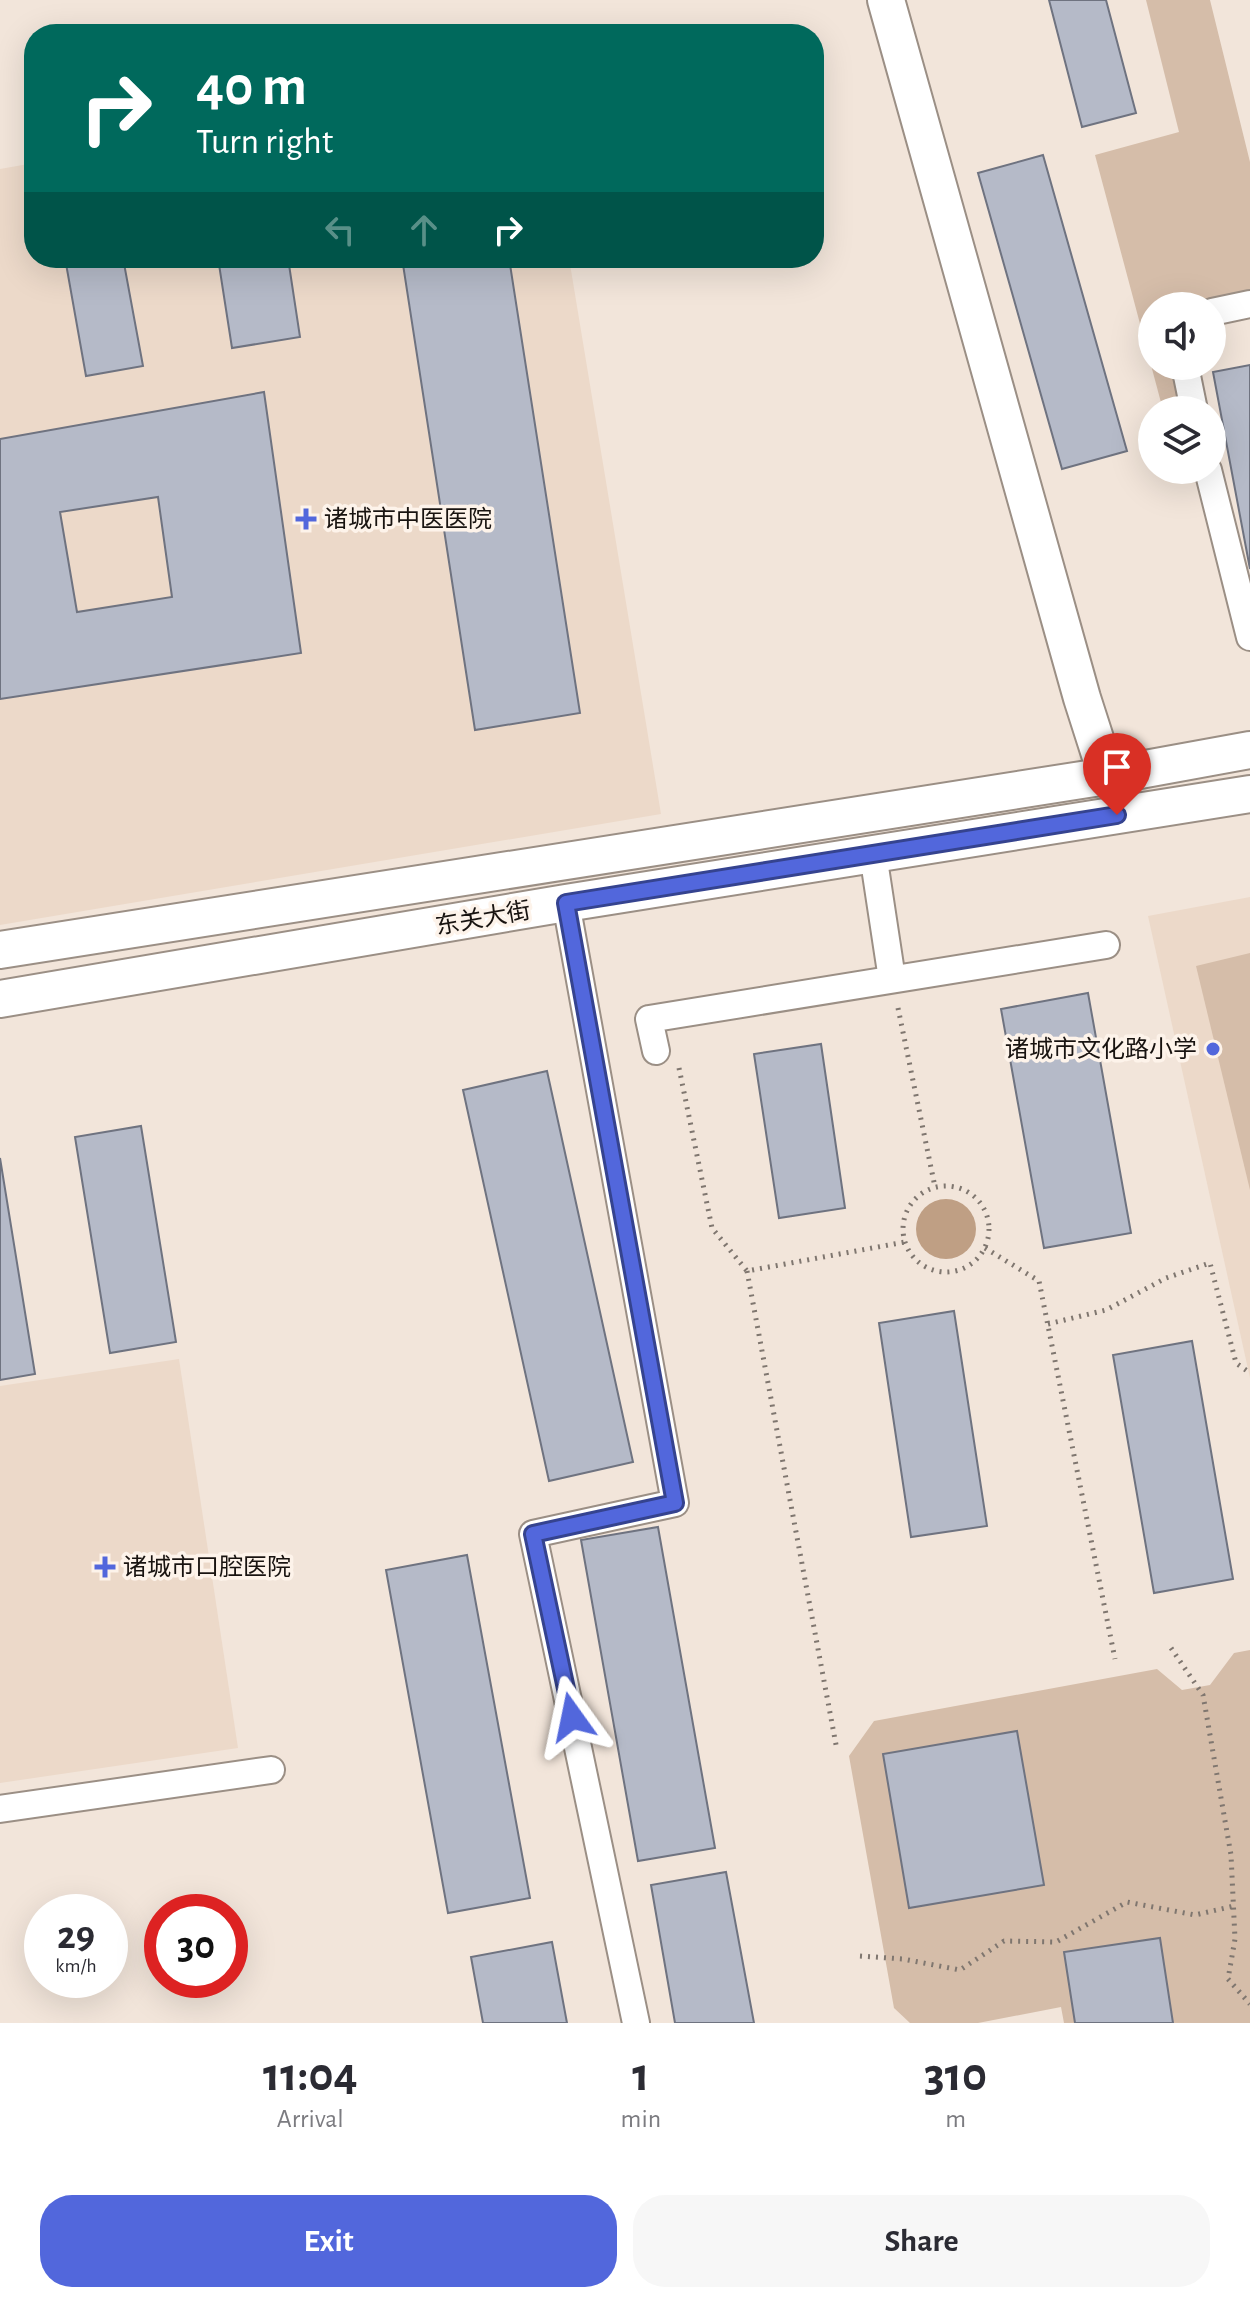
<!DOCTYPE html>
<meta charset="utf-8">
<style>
:root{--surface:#fff;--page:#f7f7f7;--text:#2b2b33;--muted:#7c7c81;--accent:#5267dc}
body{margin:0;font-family:"Alegreya Sans","Noto Sans SC",sans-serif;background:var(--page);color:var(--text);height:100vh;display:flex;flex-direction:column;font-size:30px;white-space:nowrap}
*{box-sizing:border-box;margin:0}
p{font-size:26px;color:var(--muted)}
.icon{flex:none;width:44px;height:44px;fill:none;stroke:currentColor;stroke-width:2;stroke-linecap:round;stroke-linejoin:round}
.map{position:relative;height:2023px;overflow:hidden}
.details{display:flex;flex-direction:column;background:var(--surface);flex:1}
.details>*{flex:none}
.banner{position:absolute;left:24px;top:24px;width:800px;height:244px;border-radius:32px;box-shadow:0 8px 32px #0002;background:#00695c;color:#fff;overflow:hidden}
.tools{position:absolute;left:1138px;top:292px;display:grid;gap:16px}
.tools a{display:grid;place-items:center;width:88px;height:88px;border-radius:50%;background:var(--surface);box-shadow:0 8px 32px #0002;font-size:40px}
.speed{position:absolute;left:24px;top:1894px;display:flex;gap:16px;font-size:40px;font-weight:700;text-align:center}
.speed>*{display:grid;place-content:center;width:104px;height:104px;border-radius:50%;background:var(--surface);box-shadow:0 8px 32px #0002;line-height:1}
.speed small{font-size:20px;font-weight:400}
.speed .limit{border:12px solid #d22;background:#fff;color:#111}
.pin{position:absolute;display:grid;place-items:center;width:68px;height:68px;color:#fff;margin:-82px -34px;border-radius:50% 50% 50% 0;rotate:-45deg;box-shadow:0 0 8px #0007}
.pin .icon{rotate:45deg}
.me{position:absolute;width:88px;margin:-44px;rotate:348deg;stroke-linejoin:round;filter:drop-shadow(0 0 6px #0008)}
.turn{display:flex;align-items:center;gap:28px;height:168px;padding:0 40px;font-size:36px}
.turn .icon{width:104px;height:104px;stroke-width:2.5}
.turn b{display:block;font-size:56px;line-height:68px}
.lanes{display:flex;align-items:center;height:76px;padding:0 40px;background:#0003;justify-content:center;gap:40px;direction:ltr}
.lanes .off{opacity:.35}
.eta{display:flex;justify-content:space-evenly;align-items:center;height:136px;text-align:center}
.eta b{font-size:48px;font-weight:600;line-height:56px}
.action{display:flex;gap:16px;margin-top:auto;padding:16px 40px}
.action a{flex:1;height:92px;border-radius:32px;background:var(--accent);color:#fff;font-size:32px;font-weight:600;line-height:92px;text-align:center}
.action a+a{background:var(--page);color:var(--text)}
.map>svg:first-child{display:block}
.built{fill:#ecd9c9}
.green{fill:#d5bda9}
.water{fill:#bf9f84}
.building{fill:#b5bac8;stroke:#6f7380;stroke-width:2;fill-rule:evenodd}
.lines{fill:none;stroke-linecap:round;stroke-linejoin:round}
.street-casing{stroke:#9b8f85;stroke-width:30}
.secondary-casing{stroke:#9b8f85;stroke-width:40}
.path{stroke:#7f766f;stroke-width:5;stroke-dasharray:2 6;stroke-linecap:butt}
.street{stroke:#fff;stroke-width:26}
.secondary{stroke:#fff;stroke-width:36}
.route-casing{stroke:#35438f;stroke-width:20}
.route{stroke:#5267dc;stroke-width:14}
.poi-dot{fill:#5267dc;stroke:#fdf3ea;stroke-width:3}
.labels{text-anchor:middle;stroke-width:7;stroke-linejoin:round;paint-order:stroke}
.poi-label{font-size:24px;fill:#181310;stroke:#fdf3ea;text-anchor:start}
.street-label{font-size:24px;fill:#181310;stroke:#fdf3ea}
</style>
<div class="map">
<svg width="1250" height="2023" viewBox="0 0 1250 2023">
<rect width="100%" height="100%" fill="#f2e5da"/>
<g class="built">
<polygon points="34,163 34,258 569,258 661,814 0,925 0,169"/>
<polygon points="1250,897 1250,1378 1148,916"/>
<polygon points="179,1359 238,1748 0,1783 0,1386"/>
</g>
<g class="green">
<polygon points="1146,0 1210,0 1250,162 1250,304 1152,306 1152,366 1185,366 1194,410 1163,410 1095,155 1179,132"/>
<polygon points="1250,953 1250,1190 1196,966"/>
<polygon points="1250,1650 1250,2023 1064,2023 1061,2007 978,2023 910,2023 894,2008 849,1756 874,1721 1157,1669 1182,1690 1210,1685 1234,1653"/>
</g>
<circle class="water" cx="946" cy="1229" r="30"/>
<g class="building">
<polygon points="1049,0 1106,0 1136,113 1082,127"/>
<polygon points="1043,155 1127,451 1062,469 978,173"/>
<polygon points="65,258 123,258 143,366 86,376"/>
<polygon points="218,258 288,258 300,337 232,348"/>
<polygon points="402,258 509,258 580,713 475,730"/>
<polygon points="1250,365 1250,569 1213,372"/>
<path d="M264,392L301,653L0,699V439ZM158,497L172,597L77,612L60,512Z"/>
<polygon points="1088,993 1131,1233 1044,1248 1001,1009"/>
<polygon points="821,1044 845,1208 779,1218 754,1054"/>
<polygon points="547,1071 633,1462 549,1481 463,1090"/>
<polygon points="141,1126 176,1342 110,1353 75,1137"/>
<polygon points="0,1158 35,1374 0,1380"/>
<polygon points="954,1311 987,1526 911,1537 879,1323"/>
<polygon points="1192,1341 1233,1579 1154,1593 1113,1355"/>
<polygon points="658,1527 715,1848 638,1861 581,1540"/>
<polygon points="467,1555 530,1898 448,1913 386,1570"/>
<polygon points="1017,1731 1044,1885 909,1908 883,1754"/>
<polygon points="726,1872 754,2023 675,2023 651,1885"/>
<polygon points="1160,1938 1173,2023 1075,2023 1064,1952"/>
<polygon points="552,1942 567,2023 483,2023 471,1957"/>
</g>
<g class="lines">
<defs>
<g id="street">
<polyline points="1212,312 1250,304"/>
<polyline points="1185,366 1194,410"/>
<polyline points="1208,470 1250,637"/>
<polyline points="873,854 892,979"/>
<polyline points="566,903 675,1503 533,1534 636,2023"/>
<polyline points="656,1051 649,1019 1106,945"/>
<polyline points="0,1809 271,1770"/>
</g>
<g id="secondary">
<polyline points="886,0 1082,698 1107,776"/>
<polyline points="0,950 1107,776 1250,750"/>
<polyline points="0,999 566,903 1250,794"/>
</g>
</defs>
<use href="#street" class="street-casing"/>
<use href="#secondary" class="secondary-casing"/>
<g class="path">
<polyline points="898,1008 935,1187"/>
<polyline points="679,1068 712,1228 747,1271 905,1242"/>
<circle cx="946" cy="1229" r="43"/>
<polyline points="985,1248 1039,1281 1115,1659"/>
<polyline points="747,1271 837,1750"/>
<polyline points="1048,1324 1106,1310 1166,1278 1210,1263 1236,1363 1250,1373"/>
<polyline points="1171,1648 1203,1695 1231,1855 1235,1939 1228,1979 1250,2004"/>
<polyline points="860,1956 903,1959 960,1970 1004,1941 1056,1942 1127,1902 1195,1915 1234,1906"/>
</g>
<use href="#street" class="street"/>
<use href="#secondary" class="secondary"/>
</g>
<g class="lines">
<defs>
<polyline id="route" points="572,1717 533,1534 675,1503 566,903 1117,815"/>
</defs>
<use href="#route" class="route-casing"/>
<use href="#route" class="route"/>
</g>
<g class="poi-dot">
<path d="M302 507h8v8h8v8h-8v8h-8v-8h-8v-8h8z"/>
<circle cx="1213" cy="1049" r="8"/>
<path d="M101 1555h8v8h8v8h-8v8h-8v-8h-8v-8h8z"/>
</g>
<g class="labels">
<g class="poi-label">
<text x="324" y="527">诸城市中医医院</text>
<text x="1197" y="1057" text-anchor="end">诸城市文化路小学</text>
<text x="123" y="1575">诸城市口腔医院</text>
</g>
<g class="street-label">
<text transform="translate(483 918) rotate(-10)" y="8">东关大街</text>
</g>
</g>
</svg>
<div class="tools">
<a><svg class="icon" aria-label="sound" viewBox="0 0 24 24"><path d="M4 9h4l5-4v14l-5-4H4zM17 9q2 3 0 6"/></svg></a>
<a><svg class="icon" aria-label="layers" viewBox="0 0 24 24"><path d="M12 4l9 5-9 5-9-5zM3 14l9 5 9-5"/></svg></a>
</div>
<div class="speed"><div>29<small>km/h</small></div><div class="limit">30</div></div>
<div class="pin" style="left:1117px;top:815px;background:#d93025"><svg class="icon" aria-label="arrive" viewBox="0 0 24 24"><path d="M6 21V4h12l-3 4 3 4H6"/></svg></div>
<svg class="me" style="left:572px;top:1717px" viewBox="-20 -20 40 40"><path d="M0-17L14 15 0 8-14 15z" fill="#5267dc" stroke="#fff" stroke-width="4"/></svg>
<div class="banner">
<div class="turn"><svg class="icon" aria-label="right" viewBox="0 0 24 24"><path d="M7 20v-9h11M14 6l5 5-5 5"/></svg><div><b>40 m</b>Turn right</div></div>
<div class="lanes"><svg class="icon off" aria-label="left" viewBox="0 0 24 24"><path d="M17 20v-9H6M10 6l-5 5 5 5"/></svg><svg class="icon off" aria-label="ahead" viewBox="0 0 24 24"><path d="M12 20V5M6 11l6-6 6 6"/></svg><svg class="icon" aria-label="right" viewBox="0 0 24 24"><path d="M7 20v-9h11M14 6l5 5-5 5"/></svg></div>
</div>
</div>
<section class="details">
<div class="eta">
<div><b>11:04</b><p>Arrival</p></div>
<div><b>1</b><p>min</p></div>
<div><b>310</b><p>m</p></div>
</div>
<div class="action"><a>Exit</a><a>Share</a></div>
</section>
